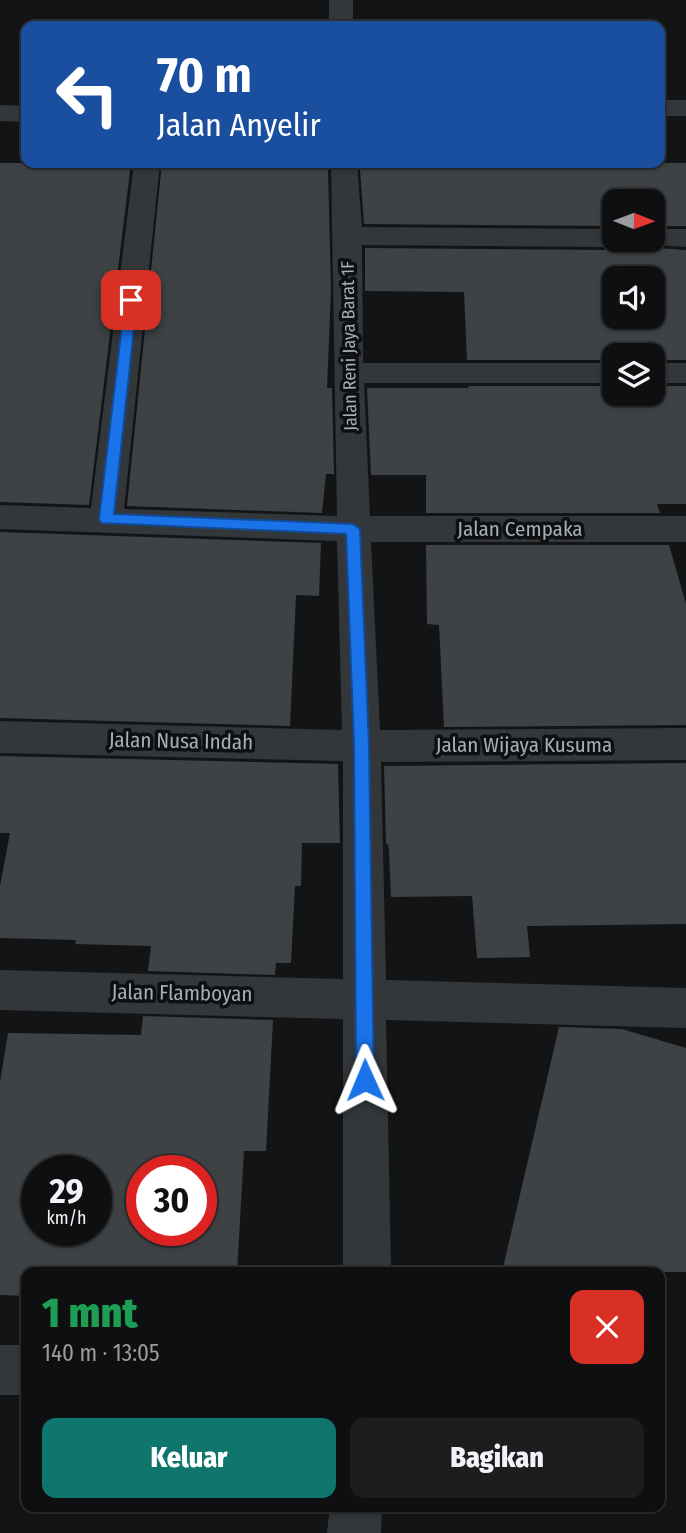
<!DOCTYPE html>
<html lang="id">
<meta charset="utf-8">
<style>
:root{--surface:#0e0f10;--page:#1c1d1e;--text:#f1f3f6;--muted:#9b9c9f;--line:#2e2f30;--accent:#0f766e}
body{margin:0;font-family:"Fira Sans Condensed",sans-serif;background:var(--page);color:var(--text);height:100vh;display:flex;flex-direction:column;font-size:26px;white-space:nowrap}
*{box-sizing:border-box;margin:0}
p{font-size:23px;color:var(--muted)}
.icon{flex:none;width:38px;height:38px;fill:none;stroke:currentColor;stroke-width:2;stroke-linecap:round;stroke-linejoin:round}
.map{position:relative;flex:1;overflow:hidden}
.sheet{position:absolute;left:21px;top:1267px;width:644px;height:245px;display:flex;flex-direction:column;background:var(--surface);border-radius:14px;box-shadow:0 2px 5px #0004,0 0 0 2px var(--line)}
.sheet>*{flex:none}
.guide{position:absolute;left:21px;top:21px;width:644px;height:147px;border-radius:14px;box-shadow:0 2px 5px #0004,0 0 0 2px var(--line);background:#1a4fa0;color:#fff;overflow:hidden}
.needle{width:46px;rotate:91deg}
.buttons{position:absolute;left:602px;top:189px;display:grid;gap:14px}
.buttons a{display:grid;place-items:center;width:63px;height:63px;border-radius:14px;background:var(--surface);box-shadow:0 2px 5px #0004,0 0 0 2px var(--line);font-size:35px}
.speed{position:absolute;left:21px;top:1155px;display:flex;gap:14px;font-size:35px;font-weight:700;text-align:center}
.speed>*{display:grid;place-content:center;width:91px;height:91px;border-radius:50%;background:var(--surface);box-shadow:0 2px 5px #0004,0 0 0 2px var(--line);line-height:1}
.speed small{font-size:18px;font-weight:400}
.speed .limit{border:10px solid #d22;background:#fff;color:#111}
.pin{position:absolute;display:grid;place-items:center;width:60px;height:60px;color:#fff;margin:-30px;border-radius:14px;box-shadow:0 4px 10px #0006}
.me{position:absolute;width:77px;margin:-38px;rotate:359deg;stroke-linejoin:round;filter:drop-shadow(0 0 5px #0008)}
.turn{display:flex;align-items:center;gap:24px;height:147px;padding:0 21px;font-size:32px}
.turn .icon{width:91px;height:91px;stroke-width:2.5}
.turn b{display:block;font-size:49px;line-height:60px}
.round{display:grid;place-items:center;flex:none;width:74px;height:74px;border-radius:14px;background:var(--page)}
.summary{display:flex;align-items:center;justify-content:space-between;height:119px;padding:0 21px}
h1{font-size:42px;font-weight:800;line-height:52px;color:#1e9e55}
.action{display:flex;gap:14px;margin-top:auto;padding:14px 21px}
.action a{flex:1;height:80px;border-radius:14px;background:var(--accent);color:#fff;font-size:28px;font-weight:800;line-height:80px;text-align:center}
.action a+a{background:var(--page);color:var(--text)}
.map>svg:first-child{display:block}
.building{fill:#3f4245;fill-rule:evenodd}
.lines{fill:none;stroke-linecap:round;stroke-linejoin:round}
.street{fill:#34373a;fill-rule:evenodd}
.route{fill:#1a73e8;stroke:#114b97;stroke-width:2}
.labels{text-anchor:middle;stroke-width:7;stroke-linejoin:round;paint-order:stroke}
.far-street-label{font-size:18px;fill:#a4aeb6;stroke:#0e0f10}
.street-label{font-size:21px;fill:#a4aeb6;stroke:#0e0f10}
</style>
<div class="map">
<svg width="686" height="1533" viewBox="0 0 686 1533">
<rect width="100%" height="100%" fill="#131415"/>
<g class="building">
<polygon points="0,163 131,163 89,505 0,502"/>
<polygon points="162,163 313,163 313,170 328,170 331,290 327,388 332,388 334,474 326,474 322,513 127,506"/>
<polygon points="403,163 686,163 686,226 653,226 653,201 614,201 614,226 364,224 360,170 403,170"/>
<path d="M630,240H637L643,247L686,250V360H653V355H614V360H467L464,292L365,291V248L614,250L625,247ZM614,278H653V317H614Z"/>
<polygon points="468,386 614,386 614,394 653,394 653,386 686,386 686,504 657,504 660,513 426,513 426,475 371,475 367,388 469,388"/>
<polygon points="0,532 321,543 319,596 296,595 290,726 0,718"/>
<polygon points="426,545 669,545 686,604 686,725 444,727 439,625 427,624"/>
<polygon points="0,756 338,764 340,843 302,843 301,886 295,886 291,963 276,963 275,975 148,971 151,946 75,944 76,940 0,938 0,886 10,833 0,833"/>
<polygon points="686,763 686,924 527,926 530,957 477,958 472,896 391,897 389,851 388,844 386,844 384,766"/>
<path d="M143,1016L273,1020L266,1151H244L237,1272H26V1296L0,1295V1082L8,1033L141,1035ZM37,1171H96V1230H37ZM142,1171H201V1230H142Z"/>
<polygon points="559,1027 622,1029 686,1048 686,1272 502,1272"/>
</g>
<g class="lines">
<g class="street">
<rect x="329" y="0" width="24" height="26"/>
<rect x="660" y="100" width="26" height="16"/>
<polygon points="0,105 26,106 26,122 0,121"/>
<polygon points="134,163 160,163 124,509 337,516 331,163 357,163 362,227 614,229 614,240 627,240 624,244 614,247 362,245 363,363 614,363 614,383 364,383 370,516 686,516 686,542 371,542 380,730 686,728 686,760 381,762 386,980 686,988 686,1028 386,1020 391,1272 343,1272 343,1019 0,1010 0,970 343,979 343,761 0,753 0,721 342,730 337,541 0,529 0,505 91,508"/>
<polygon points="653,229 686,229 686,247 643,244 640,240 653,240"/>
<rect x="653" y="363" width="33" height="20"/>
<rect x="0" y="1345" width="26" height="50"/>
<polygon points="330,1507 382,1507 381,1533 327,1533"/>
</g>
</g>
<polygon class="route" points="131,296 137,300 114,514 353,524 360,529 369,746 374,1080 371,1086 365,1089 358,1086 356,1080 354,746 346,534 101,523 99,519 125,300"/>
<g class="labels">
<g class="far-street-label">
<text transform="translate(349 346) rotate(-91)" y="6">Jalan Reni Jaya Barat 1F</text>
</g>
<g class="street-label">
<text x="520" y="536">Jalan Cempaka</text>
<text transform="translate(181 741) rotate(1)" y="7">Jalan Nusa Indah</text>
<text x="524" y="752">Jalan Wijaya Kusuma</text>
<text transform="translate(182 993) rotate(1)" y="7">Jalan Flamboyan</text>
</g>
</g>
</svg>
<div class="buttons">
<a><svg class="needle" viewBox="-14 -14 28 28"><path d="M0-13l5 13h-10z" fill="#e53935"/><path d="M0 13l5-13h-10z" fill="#9b9c9f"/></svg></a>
<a><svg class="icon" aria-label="sound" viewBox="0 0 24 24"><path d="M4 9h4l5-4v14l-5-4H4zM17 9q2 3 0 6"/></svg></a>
<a><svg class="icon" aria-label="layers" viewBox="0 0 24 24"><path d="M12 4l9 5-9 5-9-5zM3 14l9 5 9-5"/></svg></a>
</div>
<div class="speed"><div>29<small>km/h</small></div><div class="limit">30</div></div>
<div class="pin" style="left:131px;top:300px;background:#d93025"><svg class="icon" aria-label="arrive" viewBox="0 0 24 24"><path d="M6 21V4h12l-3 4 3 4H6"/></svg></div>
<svg class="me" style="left:365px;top:1080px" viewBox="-20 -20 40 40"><path d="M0-17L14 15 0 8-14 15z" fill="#1a73e8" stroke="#fff" stroke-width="4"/></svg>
<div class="guide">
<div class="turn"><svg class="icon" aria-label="left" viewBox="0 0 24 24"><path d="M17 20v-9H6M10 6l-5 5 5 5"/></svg><div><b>70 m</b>Jalan Anyelir</div></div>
</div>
<section class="sheet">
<div class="summary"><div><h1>1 mnt</h1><p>140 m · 13:05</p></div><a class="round" style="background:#d93025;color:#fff"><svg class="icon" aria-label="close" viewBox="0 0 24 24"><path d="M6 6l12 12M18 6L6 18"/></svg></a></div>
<div class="action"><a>Keluar</a><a>Bagikan</a></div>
</section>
</div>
